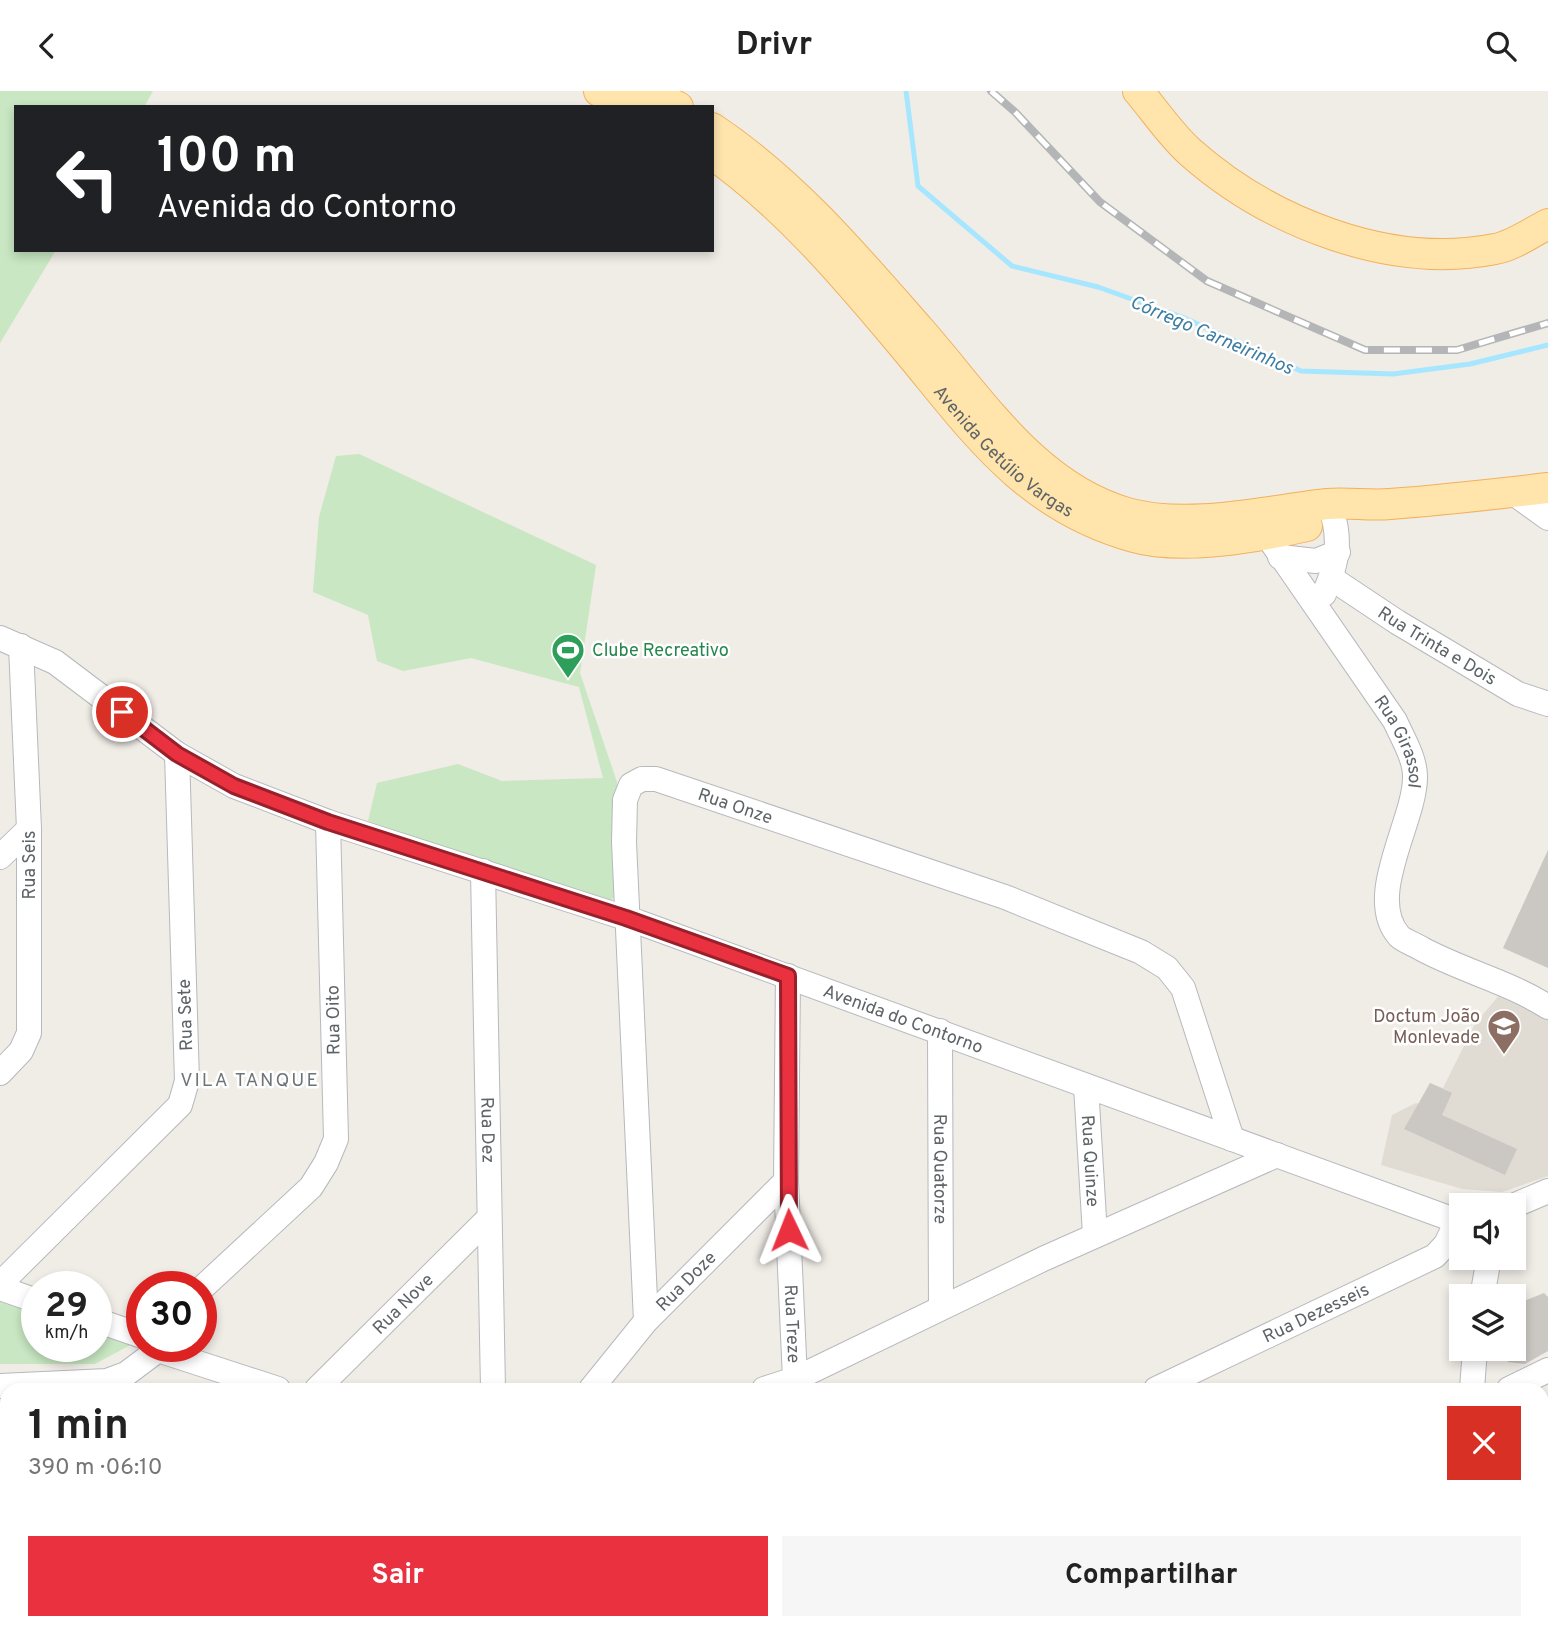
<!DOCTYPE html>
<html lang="pt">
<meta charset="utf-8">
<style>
:root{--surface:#fff;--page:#f6f6f6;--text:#222;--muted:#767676;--accent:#ea3140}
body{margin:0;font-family:Overpass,sans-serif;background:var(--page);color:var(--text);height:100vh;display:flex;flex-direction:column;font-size:26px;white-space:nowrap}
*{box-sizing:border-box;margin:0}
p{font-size:23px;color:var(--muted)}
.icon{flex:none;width:38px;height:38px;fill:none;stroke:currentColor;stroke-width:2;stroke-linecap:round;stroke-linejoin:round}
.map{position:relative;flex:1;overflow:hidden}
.sheet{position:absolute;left:0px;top:1292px;width:1549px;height:247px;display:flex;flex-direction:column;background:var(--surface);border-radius:21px 21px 0 0;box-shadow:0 4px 10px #0003}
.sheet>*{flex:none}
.hud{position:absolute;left:14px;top:14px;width:700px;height:147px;border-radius:0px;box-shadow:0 4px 10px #0003;background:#202124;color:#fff;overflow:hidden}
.fabs{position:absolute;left:1449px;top:1102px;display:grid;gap:14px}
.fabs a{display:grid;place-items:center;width:77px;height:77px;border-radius:0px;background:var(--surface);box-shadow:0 4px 10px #0003;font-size:35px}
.speed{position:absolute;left:21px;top:1180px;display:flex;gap:14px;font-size:35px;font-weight:700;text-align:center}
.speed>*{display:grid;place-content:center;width:91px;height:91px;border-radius:50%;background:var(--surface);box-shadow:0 4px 10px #0003;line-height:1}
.speed small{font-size:18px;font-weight:400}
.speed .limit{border:10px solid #d22;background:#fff;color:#111}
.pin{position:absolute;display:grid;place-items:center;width:60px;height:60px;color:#fff;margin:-30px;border:4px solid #fff;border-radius:50%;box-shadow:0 2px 7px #0007}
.me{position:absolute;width:77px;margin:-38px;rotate:358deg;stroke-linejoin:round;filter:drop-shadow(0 0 5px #0008)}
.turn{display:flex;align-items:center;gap:24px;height:147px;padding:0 28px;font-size:32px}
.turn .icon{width:91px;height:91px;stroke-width:2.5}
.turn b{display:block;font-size:49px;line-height:60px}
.round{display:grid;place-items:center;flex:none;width:74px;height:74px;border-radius:0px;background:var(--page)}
.head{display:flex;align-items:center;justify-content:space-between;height:119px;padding:0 28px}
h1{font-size:42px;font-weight:700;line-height:52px}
.primary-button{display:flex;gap:14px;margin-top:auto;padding:14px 28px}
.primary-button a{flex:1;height:80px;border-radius:0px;background:var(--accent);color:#fff;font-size:28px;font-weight:700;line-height:80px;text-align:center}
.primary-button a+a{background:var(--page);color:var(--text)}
header{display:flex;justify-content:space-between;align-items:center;height:91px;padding:0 28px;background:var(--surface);font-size:32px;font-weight:700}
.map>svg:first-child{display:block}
.education{fill:#e0dcd4}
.green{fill:#c8e7c2}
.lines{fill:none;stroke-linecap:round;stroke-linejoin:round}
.stream{stroke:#a7e6ff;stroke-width:5}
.building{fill:#cbc7c3}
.minor-casing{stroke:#b6b9bd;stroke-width:26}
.major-casing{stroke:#f2b15c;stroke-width:32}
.minor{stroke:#fff;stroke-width:24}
.major{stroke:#ffe4ac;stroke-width:30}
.rail-casing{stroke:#b4b5b6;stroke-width:8}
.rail{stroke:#fff;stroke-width:5;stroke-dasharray:16;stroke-linecap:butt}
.route-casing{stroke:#98202a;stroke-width:18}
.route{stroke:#ea3140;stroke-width:12}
.labels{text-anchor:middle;stroke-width:5;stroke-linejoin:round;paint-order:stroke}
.street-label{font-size:18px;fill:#5d6366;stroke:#fff}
.leisure-label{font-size:18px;fill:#27864d;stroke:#fff;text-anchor:start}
.education-label{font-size:18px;fill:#785e54;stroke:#fff;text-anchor:end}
.water-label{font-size:19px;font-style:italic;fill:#3c7da1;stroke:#fff}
.neighbourhood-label{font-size:19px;letter-spacing:2px;fill:#6e7578;stroke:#fff}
</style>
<header><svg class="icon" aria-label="back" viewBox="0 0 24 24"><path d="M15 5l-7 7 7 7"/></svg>Drivr<svg class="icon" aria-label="search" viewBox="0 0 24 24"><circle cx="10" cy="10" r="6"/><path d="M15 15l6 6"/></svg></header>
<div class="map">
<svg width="1548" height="1537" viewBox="0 0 1548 1537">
<rect width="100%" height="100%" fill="#f0ece6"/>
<polygon class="education" points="1501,902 1548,927 1548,1085 1502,1101 1462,1098 1381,1074 1392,1024 1416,1012 1420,1013 1430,992 1443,997 1475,933"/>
<g class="green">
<polygon points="0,0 153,0 144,16 16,16 16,159 56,159 0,252"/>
<path d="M359,363L596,474L580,582L617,691L619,791C617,803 615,810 602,813L368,730L377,692L458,673L502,690L603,687L579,596L471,567L403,580L377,570L368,524L313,501L319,426L336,365Z"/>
<polygon points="0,1211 37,1223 37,1255 96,1255 96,1241 132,1253 95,1273 0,1273"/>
<polygon points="0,1314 7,1314 7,1531 1111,1531 1120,1537 0,1537"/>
</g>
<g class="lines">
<polyline class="stream" points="906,0 918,95 1012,175 1098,196 1182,226 1301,280 1393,283 1470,273 1548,254"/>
</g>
<g class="building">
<polygon points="1548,759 1548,877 1503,857"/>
<polygon points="1430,992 1452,1002 1442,1024 1517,1058 1505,1084 1404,1038"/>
<polygon points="1544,1202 1548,1206 1548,1260 1525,1273 1508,1271 1498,1258 1514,1258 1514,1214"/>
</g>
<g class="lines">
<defs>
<g id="minor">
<polyline points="1512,401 1548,427"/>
<path id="s1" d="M1257,430L1395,630C1402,646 1415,667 1415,685C1416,729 1364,805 1399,845C1404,850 1416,854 1422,858C1463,880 1509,891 1548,916"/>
<polyline points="1280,466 1316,470 1338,461"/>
<path id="s2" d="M1331,487L1397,531L1518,603L1548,613"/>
<path d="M1324,503C1338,472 1342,445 1329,413"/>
<path id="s3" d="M0,547L55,571L177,663L234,695L328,731L638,831L1457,1130"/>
<polyline points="0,766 29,738"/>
<path id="s4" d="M483,780L493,1298"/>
<path id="s5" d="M788,885L786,1090L795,1288"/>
<path id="s6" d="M940,940L941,1216"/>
<polyline points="0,982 21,960 29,942 29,738 21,555"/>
<path id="s7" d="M1086,995L1095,1144"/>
<polyline points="1513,1115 1548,1100"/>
<polyline points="0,1193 180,1014 187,990 177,663"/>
<polyline points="0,1197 37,1210"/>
<polyline points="201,1198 311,1096 326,1072 336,1048 328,731"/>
<polyline points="1482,1206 1489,1167"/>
<polyline points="96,1229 142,1245"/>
<path id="s8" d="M646,1230L624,751L625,709L631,694L642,688H656L1005,806L1141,861L1167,877L1183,897L1232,1048"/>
<polyline points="155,1255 158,1259 278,1298"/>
<polyline points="0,1295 107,1290 126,1283 158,1259"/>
<path id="s9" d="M317,1298L489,1127"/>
<path id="s10" d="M591,1298L646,1230L786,1090"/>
<polyline points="764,1298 795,1288 1043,1168 1277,1064"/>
<path id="s11" d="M1156,1298L1435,1165L1446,1153L1457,1130"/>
<polyline points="1472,1298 1475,1258"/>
<polyline points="1509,1298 1548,1279"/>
<polyline points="1134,1531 1142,1537"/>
<polyline points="1541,1531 1543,1537"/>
<polyline points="1358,1537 1371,1531"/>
</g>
<g id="major">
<polyline points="599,0 635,16"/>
<polyline points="646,0 678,16"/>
<path d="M1138,0C1155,20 1171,44 1190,61C1269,131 1390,179 1495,158C1513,155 1532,141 1548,133"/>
<path d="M712,37C793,91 856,166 920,239C980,307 1034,395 1127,422C1189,439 1265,420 1327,413C1348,411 1369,415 1390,413C1443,409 1496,403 1548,397"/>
<path id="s12" d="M712,63C784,114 843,183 899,250C970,334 1021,415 1134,446C1183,460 1258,446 1307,435"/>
</g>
</defs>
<use href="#minor" class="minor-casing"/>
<use href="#major" class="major-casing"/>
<use href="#minor" class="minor"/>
<use href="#major" class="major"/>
<defs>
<polyline id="rail" points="991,0 1015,21 1100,111 1207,190 1365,259 1457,259 1548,232"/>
</defs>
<use href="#rail" class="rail-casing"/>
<use href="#rail" class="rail"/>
</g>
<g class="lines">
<defs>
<polyline id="route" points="122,621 177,663 234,695 328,731 626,827 788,885 789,1139"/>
</defs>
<use href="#route" class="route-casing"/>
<use href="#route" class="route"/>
</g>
<defs>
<symbol id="stadium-pin" viewBox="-11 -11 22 30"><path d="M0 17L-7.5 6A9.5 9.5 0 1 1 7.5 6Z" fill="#2e9e5b" stroke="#fff"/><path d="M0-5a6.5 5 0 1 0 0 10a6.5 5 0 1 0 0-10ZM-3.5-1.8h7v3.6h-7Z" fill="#fff"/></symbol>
<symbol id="university-pin" viewBox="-11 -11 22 30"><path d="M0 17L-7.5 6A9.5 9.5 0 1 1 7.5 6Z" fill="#8d6e63" stroke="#fff"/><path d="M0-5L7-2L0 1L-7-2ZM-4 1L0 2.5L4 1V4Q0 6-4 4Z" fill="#fff"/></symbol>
</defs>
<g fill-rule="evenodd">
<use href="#stadium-pin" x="549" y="540" width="38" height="52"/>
<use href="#university-pin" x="1485" y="916" width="38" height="52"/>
</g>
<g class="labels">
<g class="street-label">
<text dy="6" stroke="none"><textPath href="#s12" startOffset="418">Avenida Getúlio Vargas</textPath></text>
<text dy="6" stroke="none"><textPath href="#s2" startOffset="126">Rua Trinta e Dois</textPath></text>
<text dy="6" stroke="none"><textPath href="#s1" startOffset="264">Rua Girassol</textPath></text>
<text dy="6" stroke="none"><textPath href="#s8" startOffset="648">Rua Onze</textPath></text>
<text transform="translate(29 774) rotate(-90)" y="6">Rua Seis</text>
<text transform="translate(185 924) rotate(-92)" y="6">Rua Sete</text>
<text dy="6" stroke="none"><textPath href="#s3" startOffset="987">Avenida do Contorno</textPath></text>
<text transform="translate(333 929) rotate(-91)" y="6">Rua Oito</text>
<text dy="6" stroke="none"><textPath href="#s4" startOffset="259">Rua Dez</textPath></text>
<text dy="6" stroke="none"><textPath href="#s7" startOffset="75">Rua Quinze</textPath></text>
<text dy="6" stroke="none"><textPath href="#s6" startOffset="138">Rua Quatorze</textPath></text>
<text dy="6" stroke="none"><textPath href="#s10" startOffset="144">Rua Doze</textPath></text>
<text dy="6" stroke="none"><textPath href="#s9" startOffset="121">Rua Nove</textPath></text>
<text dy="6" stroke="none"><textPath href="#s11" startOffset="177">Rua Dezesseis</textPath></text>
<text dy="6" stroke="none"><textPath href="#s5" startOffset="348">Rua Treze</textPath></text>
</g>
<g class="leisure-label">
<text x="592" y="565">Clube Recreativo</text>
</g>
<g class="education-label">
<text x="1480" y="931">Doctum João<tspan x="1480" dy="21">Monlevade</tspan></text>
</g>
<g class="water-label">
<text transform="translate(1212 243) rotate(23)" y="7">Córrego Carneirinhos</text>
</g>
<g class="neighbourhood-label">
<text x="250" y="995">VILA TANQUE</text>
</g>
</g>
</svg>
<div class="fabs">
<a><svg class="icon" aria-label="sound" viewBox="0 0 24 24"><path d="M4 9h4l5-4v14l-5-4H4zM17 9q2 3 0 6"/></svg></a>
<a><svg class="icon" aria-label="layers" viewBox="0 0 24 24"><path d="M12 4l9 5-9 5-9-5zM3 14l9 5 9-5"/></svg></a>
</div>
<div class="speed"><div>29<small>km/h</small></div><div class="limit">30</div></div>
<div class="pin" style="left:122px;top:621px;background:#d93025"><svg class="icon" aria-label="arrive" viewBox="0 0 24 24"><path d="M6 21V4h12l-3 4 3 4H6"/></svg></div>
<svg class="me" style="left:789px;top:1139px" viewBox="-20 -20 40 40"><path d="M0-17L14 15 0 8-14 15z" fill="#ea3140" stroke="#fff" stroke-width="4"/></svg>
<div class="hud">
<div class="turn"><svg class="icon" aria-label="left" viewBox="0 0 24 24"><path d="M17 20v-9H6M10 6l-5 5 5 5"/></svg><div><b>100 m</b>Avenida do Contorno</div></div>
</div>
<section class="sheet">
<div class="head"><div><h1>1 min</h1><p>390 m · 06:10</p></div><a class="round" style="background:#d93025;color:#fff"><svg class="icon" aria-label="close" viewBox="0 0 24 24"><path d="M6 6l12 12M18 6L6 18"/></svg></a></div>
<div class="primary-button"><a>Sair</a><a>Compartilhar</a></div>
</section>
</div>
